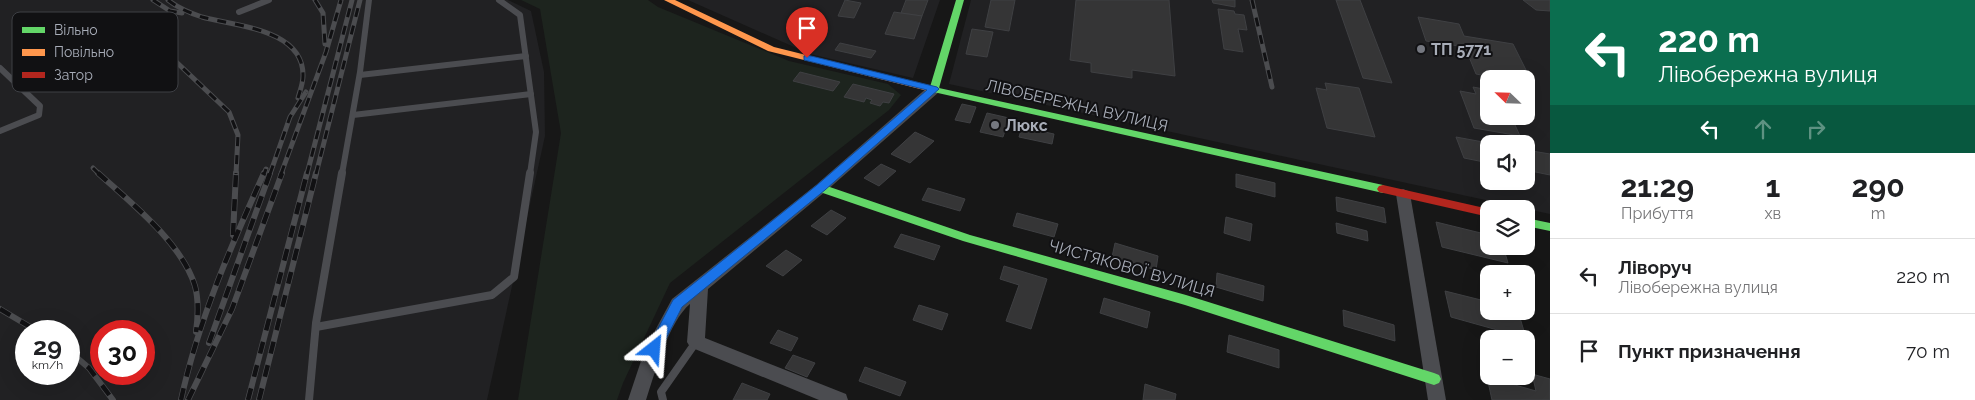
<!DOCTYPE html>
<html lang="uk">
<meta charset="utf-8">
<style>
:root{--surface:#fff;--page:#f2f2f2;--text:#202124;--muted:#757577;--line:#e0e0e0}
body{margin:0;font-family:Raleway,sans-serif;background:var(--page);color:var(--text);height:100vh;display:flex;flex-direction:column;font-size:19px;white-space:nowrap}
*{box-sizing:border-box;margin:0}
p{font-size:16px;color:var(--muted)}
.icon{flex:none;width:28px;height:28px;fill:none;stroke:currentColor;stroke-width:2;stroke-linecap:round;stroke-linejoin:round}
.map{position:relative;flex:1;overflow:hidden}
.side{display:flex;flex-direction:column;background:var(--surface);width:425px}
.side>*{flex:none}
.banner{background:#0b6e4f;color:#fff;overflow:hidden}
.needle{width:32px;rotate:293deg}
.buttons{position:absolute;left:1480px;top:70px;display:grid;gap:10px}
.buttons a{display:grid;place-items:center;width:55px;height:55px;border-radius:10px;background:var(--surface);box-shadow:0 5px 20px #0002;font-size:25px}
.speed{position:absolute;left:15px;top:320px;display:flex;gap:10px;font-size:25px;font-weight:700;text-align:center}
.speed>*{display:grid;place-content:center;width:65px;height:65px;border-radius:50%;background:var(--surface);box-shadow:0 5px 20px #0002;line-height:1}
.speed small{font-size:12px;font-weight:400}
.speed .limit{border:8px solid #d22;background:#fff;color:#111}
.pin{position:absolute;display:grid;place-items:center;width:42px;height:42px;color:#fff;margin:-51px -21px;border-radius:50% 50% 50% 0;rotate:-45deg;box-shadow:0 0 5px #0007}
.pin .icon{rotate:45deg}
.me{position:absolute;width:55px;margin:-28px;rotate:28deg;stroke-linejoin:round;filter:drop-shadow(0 0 4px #0008)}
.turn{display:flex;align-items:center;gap:18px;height:105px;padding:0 25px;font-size:22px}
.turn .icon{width:65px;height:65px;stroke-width:2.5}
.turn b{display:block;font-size:35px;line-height:42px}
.lanes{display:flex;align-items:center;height:48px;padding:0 25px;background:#0003;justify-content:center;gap:25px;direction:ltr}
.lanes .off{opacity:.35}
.eta{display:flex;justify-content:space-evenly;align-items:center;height:85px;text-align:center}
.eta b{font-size:30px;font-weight:700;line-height:35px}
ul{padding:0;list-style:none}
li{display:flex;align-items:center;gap:15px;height:75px;padding:0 25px;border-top:1px solid var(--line)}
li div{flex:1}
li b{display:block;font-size:19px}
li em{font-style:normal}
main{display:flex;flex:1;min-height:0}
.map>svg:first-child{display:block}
.built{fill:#212123;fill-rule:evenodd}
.green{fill:#1d241e}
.building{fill:#353536;stroke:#3f4043}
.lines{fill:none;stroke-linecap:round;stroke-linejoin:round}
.lane-far1{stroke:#4b4c50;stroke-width:6}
.lane{stroke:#4b4c50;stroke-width:8}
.street{fill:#4b4c50;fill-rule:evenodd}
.fast{fill:#63d668;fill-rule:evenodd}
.slow{fill:#ff974d;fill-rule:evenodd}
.jam{fill:#b3261e;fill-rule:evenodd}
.rail-far1-casing{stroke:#4b4c4f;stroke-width:5}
.rail-casing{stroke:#4b4c4f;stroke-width:6}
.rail-far1{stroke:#111113;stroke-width:3;stroke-dasharray:9;stroke-linecap:butt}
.rail{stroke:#111113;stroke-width:4.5;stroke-dasharray:12;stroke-linecap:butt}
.route{fill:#1a73e8;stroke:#114b97}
.poi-dot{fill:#757880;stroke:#111113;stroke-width:2}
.labels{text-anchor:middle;stroke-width:4;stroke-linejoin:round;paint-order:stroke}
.poi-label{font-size:16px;font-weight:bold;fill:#a8adb8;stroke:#111113;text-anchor:start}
.street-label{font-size:16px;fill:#a8adb8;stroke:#111113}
.key{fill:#111113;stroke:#3e4045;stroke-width:1}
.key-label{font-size:14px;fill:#a8adb8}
</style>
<main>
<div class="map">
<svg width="1550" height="400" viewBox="0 0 1550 400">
<rect width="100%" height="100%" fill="#171717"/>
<g class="built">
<path d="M0,0H508L531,11L544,72L545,136L487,400H0ZM26,331H69V374H26ZM101,331H144V374H101Z"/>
<polygon points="688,0 940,0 913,78 810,54"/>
<path d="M971,0H1550V214L949,84ZM1489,79H1526V116H1489ZM1489,144H1526V181H1489Z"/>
</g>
<polygon class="green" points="521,0 648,0 658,7 789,61 888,84 901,95 889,110 670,283 623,383 617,400 518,400 561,133 540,9"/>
<g class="building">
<polygon points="845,0 861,3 854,18 838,16"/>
<polygon points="906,0 928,0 922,16 901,13"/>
<polygon points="991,0 1015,0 1009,31 985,27"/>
<polygon points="1076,0 1169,0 1175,76 1132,70 1132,78 1091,72 1091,63 1070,60"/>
<polygon points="1212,0 1235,0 1235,7 1213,3"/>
<polygon points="1336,0 1360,0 1392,83 1363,78"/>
<polygon points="1523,0 1550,0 1550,11 1536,10"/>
<polygon points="1218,9 1234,11 1235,14 1244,15 1247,30 1238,29 1243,52 1224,49"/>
<polygon points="894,12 922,16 914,39 885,34"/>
<polygon points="1418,17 1459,24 1464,36 1513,44 1533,84 1526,83 1526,79 1501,79 1476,74 1465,47 1426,41"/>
<polygon points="972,29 993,32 987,57 966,54"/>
<polygon points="840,43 876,51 871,58 835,50"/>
<polygon points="800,72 840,82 833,91 793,81"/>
<polygon points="1325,83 1359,88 1375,137 1327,128 1316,88 1327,90"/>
<polygon points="853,84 894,94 889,103 883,102 880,106 870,103 872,100 866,98 864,102 844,97"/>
<polygon points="1473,87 1489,90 1489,116 1511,116 1520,136 1474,128 1460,91 1476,94"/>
<polygon points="962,104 976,107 970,123 955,120"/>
<polygon points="987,113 1009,118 1003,137 980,132"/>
<polygon points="1022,127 1054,134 1052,144 1019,137"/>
<polygon points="915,132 934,141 910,163 891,154"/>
<polygon points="1456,137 1494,144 1489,144 1489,163 1464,158"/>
<polygon points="1526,150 1550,154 1550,175 1526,170"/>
<polygon points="881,164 896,171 879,186 864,178"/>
<polygon points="1236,174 1275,183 1275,197 1236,187"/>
<polygon points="928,188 965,199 960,211 922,200"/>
<polygon points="1336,197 1384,208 1386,223 1337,211"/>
<polygon points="831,210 846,218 827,235 811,226"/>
<polygon points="1017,213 1058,224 1054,237 1013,226"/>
<polygon points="1226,217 1252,224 1250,241 1224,233"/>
<polygon points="1436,222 1489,235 1489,246 1503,246 1508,263 1442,247"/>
<polygon points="1336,223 1367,231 1368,241 1337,233"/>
<polygon points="901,234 940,246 934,260 894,247"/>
<polygon points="1115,243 1158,256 1156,270 1112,257"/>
<polygon points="786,250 802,260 783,276 766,266"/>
<polygon points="1004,266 1047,279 1031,329 1006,321 1019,285 1000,279"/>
<polygon points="1217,273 1264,286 1263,301 1216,287"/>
<polygon points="1445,291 1489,302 1489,311 1518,311 1526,338 1451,317"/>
<polygon points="1104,298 1150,312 1147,328 1100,313"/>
<polygon points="919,305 948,314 942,330 913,320"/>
<polygon points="1343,310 1394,325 1395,341 1344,326"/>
<polygon points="778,330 798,338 791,351 770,343"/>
<polygon points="1229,335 1279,350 1279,368 1227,352"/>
<polygon points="793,355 815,363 807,377 785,368"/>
<polygon points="865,367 906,382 900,396 859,381"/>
<polygon points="1532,374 1550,379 1550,400 1492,400 1487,377 1536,391"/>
<polygon points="742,383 770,394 767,400 733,400"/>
<polygon points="1145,384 1176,394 1175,400 1143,400"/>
</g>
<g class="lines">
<g class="lane-far1">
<polyline points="499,0 520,15 536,132 530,174"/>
<polyline points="239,12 269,0"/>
<polyline points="0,68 40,106 39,115 0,131"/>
<polyline points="360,75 526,56"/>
<polyline points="353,115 531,94"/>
<polyline points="342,174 360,72 369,0"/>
</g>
<g class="lane">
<polyline points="316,327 492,295 514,277 530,173"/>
<polyline points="309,400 316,323 342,173"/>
<polyline points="663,400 661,392 696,342"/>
</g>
<g class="street">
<path d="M934,85L939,86L940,89L939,92L826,191L708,289L705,338L846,394L848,400H819L690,347L687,342L690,304C669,321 655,373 646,400H628L645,349L672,299L816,185L929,86Z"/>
<polygon points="1403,189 1408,191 1410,194 1446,400 1428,400 1396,194 1398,191"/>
</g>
<g class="fast">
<polygon points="956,0 964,0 939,88 1383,185 1389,189 1383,193 929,91 927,89 930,87"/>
<polygon points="821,184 970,235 1186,295 1434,373 1439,375 1441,379 1439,383 1434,385 1185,305 963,241 817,191 815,188"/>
<polygon points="1526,218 1550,223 1550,231 1526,226"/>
</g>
<polygon class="slow" points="664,0 675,0 774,47 935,87 937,89 932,92 768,51"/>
<polygon class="jam" points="1383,185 1489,209 1489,217 1379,192 1377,189 1379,186"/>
<defs>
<g id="rail-far1">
<polyline points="153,0 170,11 182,13"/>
<path d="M168,0C178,8 190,13 202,17C235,26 304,29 303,76C303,83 300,91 298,98"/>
<polyline points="315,0 323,13 325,44"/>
<polyline points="1252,0 1272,87"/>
<polyline points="131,19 229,112 238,135 236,174"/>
<polyline points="93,168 99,174"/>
<polyline points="264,174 266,169"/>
<polyline points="270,174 290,117 306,92"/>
<polyline points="281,174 326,52 341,0"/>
<polyline points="307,174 352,0"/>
<polyline points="316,174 360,0"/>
</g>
<g id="rail">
<path d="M98,173C130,202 182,243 195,286C199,301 198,317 196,332"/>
<polyline points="233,235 236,173"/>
<polyline points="0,309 37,331"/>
<polyline points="209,343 270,173"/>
<polyline points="69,351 89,368 113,400"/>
<path d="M181,400C198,321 231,246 264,173"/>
<polyline points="188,400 232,309 282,173"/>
<polyline points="248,400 307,173"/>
<polyline points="259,400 316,173"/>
</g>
</defs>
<use href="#rail-far1" class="rail-far1-casing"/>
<use href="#rail" class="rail-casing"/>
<use href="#rail-far1" class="rail-far1"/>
<use href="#rail" class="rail"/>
</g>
<polygon class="route" points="807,55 937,87 939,89 825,190 682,307 659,353 654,354 649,353 647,349 673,300 817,185 927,90 804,60 804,56"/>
<g class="poi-dot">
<circle cx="1421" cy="49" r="5"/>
<circle cx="995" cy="125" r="5"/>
</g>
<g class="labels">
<g class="poi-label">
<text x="1431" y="55">ТП 5771</text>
<text x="1005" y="131">Люкс</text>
</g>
<g class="street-label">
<text transform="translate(1077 105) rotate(13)" y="6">ЛІВОБЕРЕЖНА ВУЛИЦЯ</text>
<text transform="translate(1132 268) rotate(16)" y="6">ЧИСТЯКОВОЇ ВУЛИЦЯ</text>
</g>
</g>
<rect x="12" y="12" width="166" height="80" rx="8" class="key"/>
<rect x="22" y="27" width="23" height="6" fill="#63d668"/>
<rect x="22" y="49" width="23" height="7" fill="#ff974d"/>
<rect x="22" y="72" width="23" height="6" fill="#b3261e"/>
<g class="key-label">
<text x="54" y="35">Вільно</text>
<text x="54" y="57">Повільно</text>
<text x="54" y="80">Затор</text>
</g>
</svg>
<div class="buttons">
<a><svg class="needle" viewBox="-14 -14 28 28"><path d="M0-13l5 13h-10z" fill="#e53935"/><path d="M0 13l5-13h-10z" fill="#757577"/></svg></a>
<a><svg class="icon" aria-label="sound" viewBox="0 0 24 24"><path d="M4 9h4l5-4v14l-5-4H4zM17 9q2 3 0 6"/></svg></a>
<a><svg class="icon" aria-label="layers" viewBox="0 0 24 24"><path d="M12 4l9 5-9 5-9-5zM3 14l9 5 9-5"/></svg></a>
<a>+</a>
<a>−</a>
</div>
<div class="speed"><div>29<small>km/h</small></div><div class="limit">30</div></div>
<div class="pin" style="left:807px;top:58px;background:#d93025"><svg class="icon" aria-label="arrive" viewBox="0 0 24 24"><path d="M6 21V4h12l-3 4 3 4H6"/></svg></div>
<svg class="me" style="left:654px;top:349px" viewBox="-20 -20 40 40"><path d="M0-17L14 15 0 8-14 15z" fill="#1a73e8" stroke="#fff" stroke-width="4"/></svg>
</div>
<section class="side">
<div class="banner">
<div class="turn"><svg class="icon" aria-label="left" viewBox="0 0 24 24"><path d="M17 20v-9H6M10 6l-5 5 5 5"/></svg><div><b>220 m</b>Лівобережна вулиця</div></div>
<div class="lanes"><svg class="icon" aria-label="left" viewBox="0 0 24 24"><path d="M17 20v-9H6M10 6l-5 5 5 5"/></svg><svg class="icon off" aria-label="ahead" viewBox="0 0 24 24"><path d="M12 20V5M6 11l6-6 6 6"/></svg><svg class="icon off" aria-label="right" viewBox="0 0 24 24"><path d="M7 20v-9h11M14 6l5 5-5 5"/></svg></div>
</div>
<div class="eta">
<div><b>21:29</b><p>Прибуття</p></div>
<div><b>1</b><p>хв</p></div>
<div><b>290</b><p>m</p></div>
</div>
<ul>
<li><svg class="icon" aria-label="left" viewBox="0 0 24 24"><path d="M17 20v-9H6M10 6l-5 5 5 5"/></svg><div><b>Ліворуч</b><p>Лівобережна вулиця</p></div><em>220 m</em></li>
<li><svg class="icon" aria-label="arrive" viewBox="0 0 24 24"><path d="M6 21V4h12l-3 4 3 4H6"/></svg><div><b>Пункт призначення</b></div><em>70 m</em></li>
</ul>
</section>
</main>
